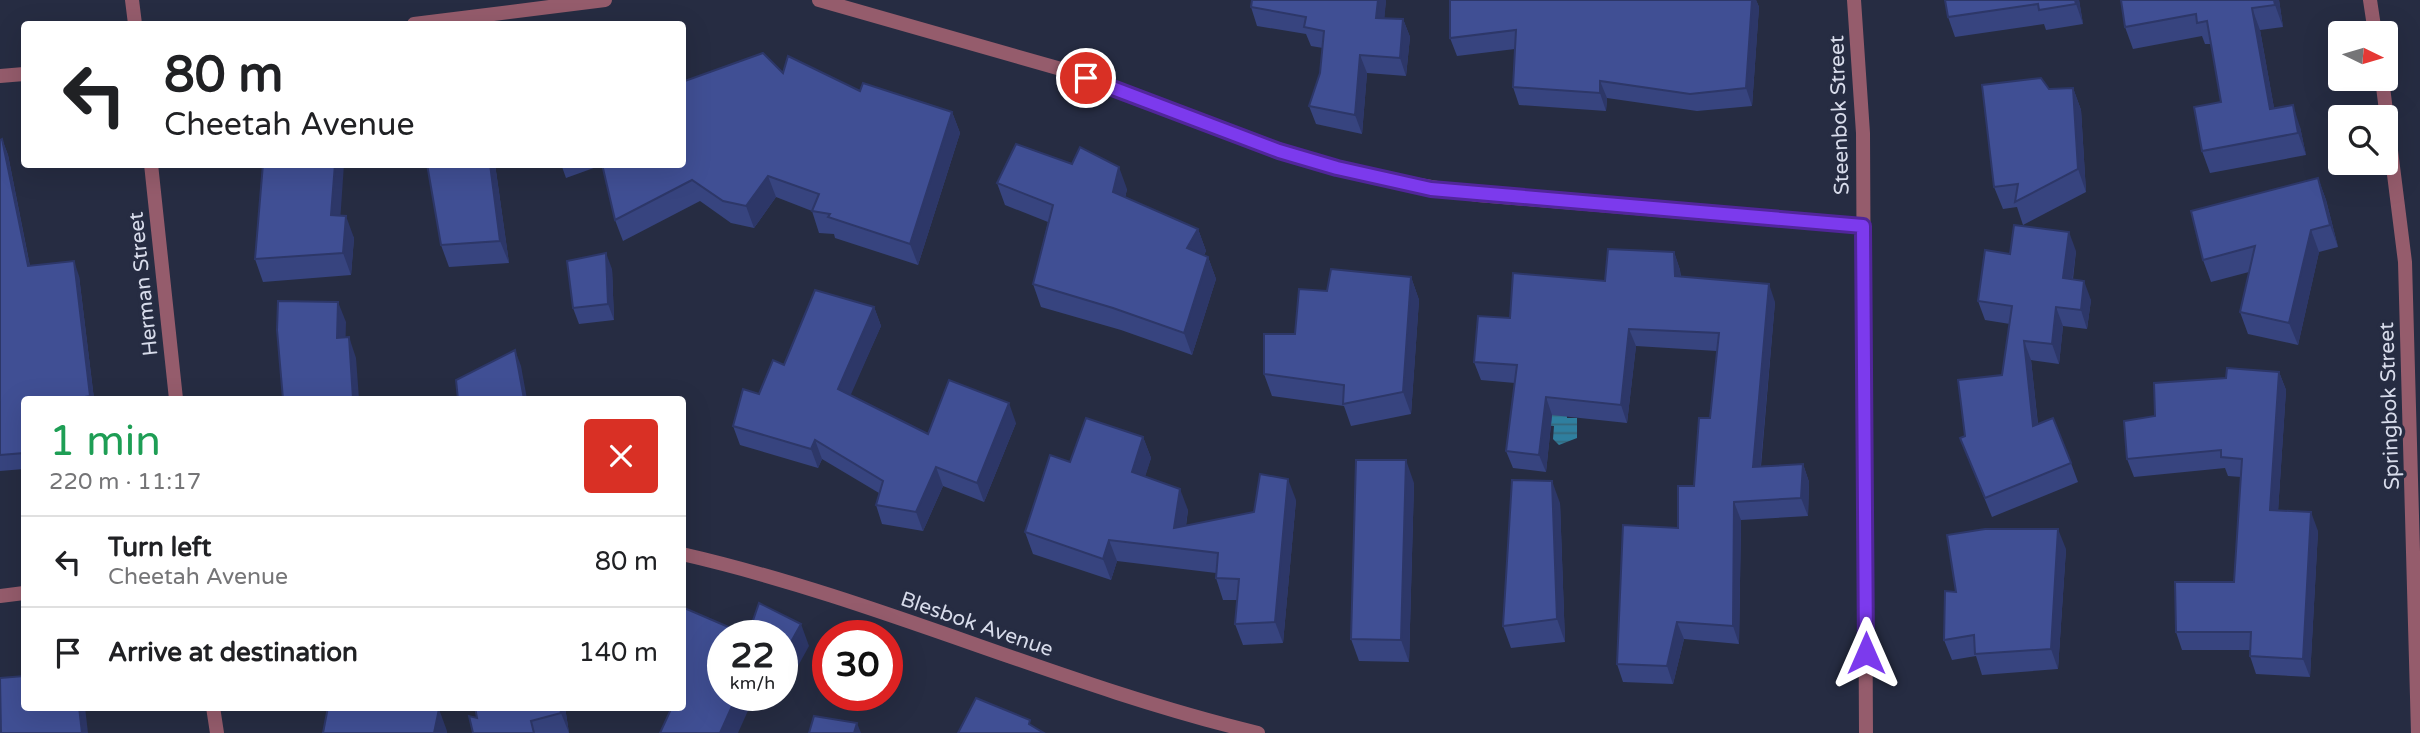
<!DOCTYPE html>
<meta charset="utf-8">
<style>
:root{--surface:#fff;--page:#f2f2f2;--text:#202124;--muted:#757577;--line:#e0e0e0}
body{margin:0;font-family:"Varela Round",sans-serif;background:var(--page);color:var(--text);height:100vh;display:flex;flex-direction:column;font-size:26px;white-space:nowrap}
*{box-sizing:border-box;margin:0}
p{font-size:23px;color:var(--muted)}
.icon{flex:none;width:38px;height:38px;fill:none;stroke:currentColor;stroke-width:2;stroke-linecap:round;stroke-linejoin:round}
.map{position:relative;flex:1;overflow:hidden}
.panel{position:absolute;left:21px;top:396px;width:665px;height:315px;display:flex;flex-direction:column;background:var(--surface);border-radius:7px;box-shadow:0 7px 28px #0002}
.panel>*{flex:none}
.top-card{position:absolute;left:21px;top:21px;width:665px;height:147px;border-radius:7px;box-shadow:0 7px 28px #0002;background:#fff;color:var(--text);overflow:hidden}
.needle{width:46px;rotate:95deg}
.tools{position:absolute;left:2328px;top:21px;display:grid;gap:14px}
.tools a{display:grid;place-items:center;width:70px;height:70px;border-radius:7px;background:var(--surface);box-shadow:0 7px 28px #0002;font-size:35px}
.speed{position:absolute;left:707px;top:620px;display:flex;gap:14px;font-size:35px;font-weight:700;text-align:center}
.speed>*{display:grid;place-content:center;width:91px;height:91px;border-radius:50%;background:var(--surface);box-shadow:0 7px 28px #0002;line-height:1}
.speed small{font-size:18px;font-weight:400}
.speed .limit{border:10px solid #d22;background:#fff;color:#111}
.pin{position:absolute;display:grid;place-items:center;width:60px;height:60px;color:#fff;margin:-30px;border:4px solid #fff;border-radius:50%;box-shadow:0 2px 7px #0007}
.me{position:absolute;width:77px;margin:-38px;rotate:0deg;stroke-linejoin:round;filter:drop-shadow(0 0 5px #0008)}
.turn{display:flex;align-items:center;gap:24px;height:147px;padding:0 28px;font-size:32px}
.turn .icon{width:91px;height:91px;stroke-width:2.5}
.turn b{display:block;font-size:49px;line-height:60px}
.round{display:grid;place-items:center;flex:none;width:74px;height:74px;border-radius:7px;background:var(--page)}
.headline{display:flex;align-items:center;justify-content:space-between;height:119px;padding:0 28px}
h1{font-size:42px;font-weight:600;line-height:52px;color:#1e9e55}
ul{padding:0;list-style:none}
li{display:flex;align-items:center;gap:21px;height:91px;padding:0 28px;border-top:2px solid var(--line)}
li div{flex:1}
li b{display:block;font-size:26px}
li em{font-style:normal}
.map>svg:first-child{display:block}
.water{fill:url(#water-rules)}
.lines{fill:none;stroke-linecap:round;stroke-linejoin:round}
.street{stroke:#955c6c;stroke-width:14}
.wall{fill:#37447f}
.shaded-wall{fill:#2d3768}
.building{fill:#404f94;stroke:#2d3768;stroke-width:2}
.route-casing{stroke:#51269a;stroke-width:18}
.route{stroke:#7c3aed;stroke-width:12}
.labels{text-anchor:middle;stroke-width:7;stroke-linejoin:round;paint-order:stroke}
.street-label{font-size:21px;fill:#d7dbea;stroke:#262c42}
</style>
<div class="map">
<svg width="2420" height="733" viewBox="0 0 2420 733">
<defs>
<pattern id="water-rules" width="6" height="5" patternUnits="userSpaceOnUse" patternTransform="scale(1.75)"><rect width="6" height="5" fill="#2f7f9f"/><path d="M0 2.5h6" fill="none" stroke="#36677b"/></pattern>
</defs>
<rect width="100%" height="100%" fill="#262c42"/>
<polygon class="water" points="1566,397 1567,418 1577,418 1577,438 1559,445 1553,439 1554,426 1528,423"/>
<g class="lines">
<g class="street">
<polyline points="132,0 135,24"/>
<polyline points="819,0 1061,69 1279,151 1384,179 1478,195 1863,227"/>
<polyline points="1854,0 1863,133 1866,733"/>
<polyline points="2370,0 2375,33"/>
<polyline points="414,24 605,0"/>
<polyline points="0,76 24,74"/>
<polyline points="2382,79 2405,262 2418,733"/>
<polyline points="151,164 176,399"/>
<path d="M682,554C879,599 1062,686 1258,733"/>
<polyline points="0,596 24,593"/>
<polyline points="213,707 217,733"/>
</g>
</g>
<g class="wall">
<polygon points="1386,0 1384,18 1403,19 1410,37 1406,76 1367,73 1362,134 1316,124 1309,106 1320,73 1323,48 1311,46 1306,34 1257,26 1251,7"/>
<polygon points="1450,0 1756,0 1759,7 1752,106 1697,111 1607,98 1606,111 1519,105 1513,87 1515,49 1457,56 1450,38"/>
<polygon points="1945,0 2079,0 2083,24 2046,30 2044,24 1955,37 1948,17"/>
<polygon points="2121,0 2279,0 2283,27 2260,30 2274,108 2300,127 2306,155 2210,173 2202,151 2221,102 2211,44 2205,44 2202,36 2133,49 2125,27"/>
<polygon points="783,73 952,112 960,133 918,265 835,238 834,234 819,233 812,211 776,197 754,228 731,223 700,201 623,241 615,220 602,165 566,178 561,164 682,164"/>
<polygon points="2073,88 2081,110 2086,192 2023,225 2017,207 2003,209 1994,187 2049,89"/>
<polygon points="2,139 8,155 30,266 79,276 94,399 24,399 24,469 0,471 0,140"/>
<polygon points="495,164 509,263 449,267 441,245"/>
<polygon points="2318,178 2326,200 2338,247 2319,252 2298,345 2248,334 2240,312 2249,272 2211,282 2203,260"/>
<polygon points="997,183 1127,189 1125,198 1198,229 1206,251 1204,255 1208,257 1216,279 1192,355 1121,330 1041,307 1033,284 1048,222 1005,205"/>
<polygon points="341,216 354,238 351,275 263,282 255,259"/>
<polygon points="2076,251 2073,279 2091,300 2087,329 2063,326 2059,364 2031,360 2038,424 2071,463 2078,482 1992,517 1960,438 1965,436 2002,375 2010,324 1985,320 1978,301 2010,254"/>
<polygon points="1674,252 1680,270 1681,277 1775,302 1761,466 1803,464 1809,482 1808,516 1741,520 1739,644 1684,639 1673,684 1623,682 1617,664 1678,528 1694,486 1710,418 1717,351 1636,346 1627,423 1552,415 1546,472 1513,468 1506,451 1515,383 1481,380 1474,362 1510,318 1605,281"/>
<polygon points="612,269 614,320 579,324 573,308"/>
<polygon points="1411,277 1419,300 1411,414 1351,426 1344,406 1272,396 1264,374 1327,291"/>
<polygon points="874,307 881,326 850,395 928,434 1016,423 984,502 943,486 923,531 882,524 876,505 879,493 822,459 818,468 740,445 733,426 784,365"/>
<polygon points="2279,372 2286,390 2278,511 2318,531 2310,677 2256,674 2250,656 2250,650 2182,650 2176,632 2234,582 2241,477 2228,476 2225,468 2134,477 2127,459 2155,416 2226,378"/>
<polygon points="1143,437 1151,458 1145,476 1188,510 1186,526 1254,512 1296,500 1283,643 1243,645 1235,624 1237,600 1223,600 1216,578 1216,573 1117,561 1111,580 1033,554 1025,532 1070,462"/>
<polygon points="1414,483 1409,662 1359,661 1351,639"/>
<polygon points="1560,503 1565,642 1511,648 1503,626"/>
<polygon points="2066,549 2058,669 1982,675 1976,656 1952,660 1944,640 1956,592"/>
<polygon points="809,646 781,697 757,695 782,695"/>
<polygon points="475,707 565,707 569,733 473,733 477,718"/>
</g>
<g class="shaded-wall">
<polygon points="1378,0 1386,0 1383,36 1376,18"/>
<polygon points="1752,0 1756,0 1759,7 1752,106 1746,88"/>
<polygon points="2075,0 2079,0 2083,24 2076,4"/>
<polygon points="2274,0 2279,0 2283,27 2275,5"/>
<polygon points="2252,8 2260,30 2278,130 2270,109"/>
<polygon points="1403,19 1410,37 1406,76 1400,58"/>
<polygon points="1360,55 1367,73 1362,134 1355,115"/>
<polygon points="1600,81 1607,98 1606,111 1600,93"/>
<polygon points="2073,88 2081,110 2086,192 2078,169"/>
<polygon points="2293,105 2300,127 2306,155 2298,133"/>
<polygon points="952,112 960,133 918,265 910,244"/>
<polygon points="2,139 8,155 33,282 28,266"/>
<polygon points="335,164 344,164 339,237 331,215"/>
<polygon points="490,164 495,164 509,263 500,241"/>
<polygon points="1119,167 1127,189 1121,215 1113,192"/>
<polygon points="768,176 776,197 754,228 746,206"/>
<polygon points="2318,178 2326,200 2338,247 2330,225"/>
<polygon points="346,216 354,238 351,275 343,253"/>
<polygon points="1198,229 1206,251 1195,270 1187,248"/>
<polygon points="2311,230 2319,252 2298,345 2289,323"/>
<polygon points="2069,232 2076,251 2070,297 2063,278"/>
<polygon points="1674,252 1680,270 1681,294 1675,276"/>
<polygon points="606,253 612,269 614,320 608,304"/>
<polygon points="1208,257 1216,279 1192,355 1184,333"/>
<polygon points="74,261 79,276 94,399 91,399 90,396"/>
<polygon points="1411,277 1419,300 1411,414 1403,392"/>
<polygon points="2084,281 2091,300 2087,329 2081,310"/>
<polygon points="1769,284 1775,302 1759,484 1753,467"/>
<polygon points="338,302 346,322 345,359 337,338"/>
<polygon points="874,307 881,326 845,408 838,389"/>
<polygon points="2056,307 2063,326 2059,364 2052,344"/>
<polygon points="1629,329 1636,346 1627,423 1621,405"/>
<polygon points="349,337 356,358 359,399 353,399"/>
<polygon points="2024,341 2031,360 2040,445 2033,426"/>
<polygon points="515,350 521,366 527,399 524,399"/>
<polygon points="2279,372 2286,390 2277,528 2270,510"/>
<polygon points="1546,397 1552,415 1546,472 1539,455"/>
<polygon points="1009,403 1016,423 984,502 977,483"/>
<polygon points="1143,437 1151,458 1140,493 1132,472"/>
<polygon points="815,440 822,459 818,468 811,449"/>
<polygon points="1406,460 1414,483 1409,662 1401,640"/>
<polygon points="1803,464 1809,482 1808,516 1801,498"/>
<polygon points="936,467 943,486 923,531 916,512"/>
<polygon points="1288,479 1296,500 1283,643 1275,622"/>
<polygon points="1552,481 1560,503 1565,642 1557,619"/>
<polygon points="1180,489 1188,510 1182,550 1174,528"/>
<polygon points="1734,502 1741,520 1739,644 1733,626"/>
<polygon points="2311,512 2318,531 2310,677 2303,659"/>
<polygon points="2058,529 2066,549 2058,669 2051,649"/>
<polygon points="1109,540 1117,561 1111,580 1103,559"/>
<polygon points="1677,622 1684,639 1673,684 1667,666"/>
<polygon points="801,624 809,646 781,697 781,695 782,695 782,658"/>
<polygon points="737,695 755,695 738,733 720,733"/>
<polygon points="79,707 85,707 88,733 82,733"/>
<polygon points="560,707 565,707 569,733 561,713"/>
<polygon points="439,709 447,731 447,733 434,733"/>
<polygon points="857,723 861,733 854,733"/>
</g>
<g class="building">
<polygon points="1252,0 1378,0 1376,18 1403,19 1400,58 1360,55 1355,115 1309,106 1320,73 1324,31 1304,27 1306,17 1251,7"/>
<polygon points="1450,0 1752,0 1746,88 1690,94 1600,81 1600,93 1513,87 1516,30 1450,38"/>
<polygon points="1945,0 2075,0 2076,4 2039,10 2038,4 1948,17"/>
<polygon points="2121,0 2274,0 2275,5 2252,8 2270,109 2293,105 2298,133 2202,151 2194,107 2221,102 2207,21 2197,23 2196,14 2125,27"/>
<polygon points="763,53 783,73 788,56 860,91 863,83 952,112 910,244 828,217 830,214 812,211 819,194 768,176 746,206 723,201 692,180 615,220 602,164 682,164 682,82"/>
<polygon points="2041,78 2049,89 2073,88 2078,169 2015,202 2018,184 1994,187 1982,85"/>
<polygon points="2,139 28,266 74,261 90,396 74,399 24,399 24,453 0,455 0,140"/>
<polygon points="1016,144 1072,164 1080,147 1119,167 1113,192 1198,229 1187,248 1208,257 1184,333 1113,308 1033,284 1053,205 997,183"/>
<polygon points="263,164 335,164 331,215 346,216 343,253 255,259"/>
<polygon points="427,164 490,164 500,241 441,245"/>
<polygon points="2318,178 2330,225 2311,230 2289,323 2240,312 2255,246 2203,260 2191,211"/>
<polygon points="2014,225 2069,232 2063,278 2084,281 2081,310 2056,307 2052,344 2024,341 2033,426 2053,418 2071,463 1985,498 1960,438 1965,436 1958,380 2002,375 2012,306 1978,301 1985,250 2010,254"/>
<polygon points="1608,249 1674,252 1675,276 1769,284 1753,467 1803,464 1801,498 1734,502 1733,626 1677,622 1667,666 1617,664 1623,525 1678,528 1678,486 1694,486 1699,418 1710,418 1719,333 1629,329 1621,405 1546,397 1539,455 1506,451 1517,365 1474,362 1478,316 1510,318 1513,273 1605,281"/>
<polygon points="606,253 608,304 573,308 567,261"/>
<polygon points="1331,269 1411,277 1403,392 1343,404 1344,385 1264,374 1264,334 1295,334 1299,289 1327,291"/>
<polygon points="815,290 874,307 838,389 928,434 949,380 1009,403 977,483 936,467 916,512 876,505 883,481 815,440 811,449 733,426 743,389 759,394 773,360 784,365"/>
<polygon points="278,301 338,302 337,338 349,337 353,399 283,399 277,330"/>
<polygon points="515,350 524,399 458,399 456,380"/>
<polygon points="2227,368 2279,372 2270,510 2311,512 2303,659 2250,656 2251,632 2176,632 2175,582 2234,582 2242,459 2221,457 2221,450 2127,459 2124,421 2155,416 2154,383 2226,378"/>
<polygon points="1086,418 1143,437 1132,472 1180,489 1174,528 1254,512 1260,474 1288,479 1275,622 1235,624 1239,579 1216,578 1218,553 1109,540 1103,559 1025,532 1050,455 1070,462"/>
<polygon points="1356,460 1406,460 1401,640 1351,639"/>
<polygon points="1512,480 1552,481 1557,619 1503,626"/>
<polygon points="1985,529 2058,529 2051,649 1975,654 1974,635 1944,640 1945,591 1956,592 1947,535"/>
<polygon points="759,603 801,624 782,658 782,635 748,635"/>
<polygon points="682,607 747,635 723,635 723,695 737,695 720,733 660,733 672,707 682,707"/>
<polygon points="24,676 24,707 79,707 82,733 1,733 0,678"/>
<polygon points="976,698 1030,720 1029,724 1044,733 958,733"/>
<polygon points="328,707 429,707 439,709 434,733 323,733"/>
<polygon points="475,707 560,707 561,713 531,721 534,733 473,733 469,716 477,718"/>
<polygon points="814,716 857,723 854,733 809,733"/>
</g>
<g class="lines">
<defs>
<polyline id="route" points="1086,78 1279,151 1337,168 1431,189 1863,226 1866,653"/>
</defs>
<use href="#route" class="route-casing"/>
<use href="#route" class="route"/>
</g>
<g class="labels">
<g class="street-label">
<text transform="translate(1839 115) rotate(-92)" y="7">Steenbok Street</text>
<text transform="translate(143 284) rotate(-96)" y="7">Herman Street</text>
<text transform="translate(2389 406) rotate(-92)" y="7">Springbok Street</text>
<text transform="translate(977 624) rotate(19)" y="7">Blesbok Avenue</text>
</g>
</g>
</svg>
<div class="tools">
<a><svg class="needle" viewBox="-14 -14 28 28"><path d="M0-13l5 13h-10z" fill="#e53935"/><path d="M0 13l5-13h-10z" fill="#757577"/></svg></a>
<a><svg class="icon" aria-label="search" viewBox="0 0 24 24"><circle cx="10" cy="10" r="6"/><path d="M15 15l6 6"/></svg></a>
</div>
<div class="speed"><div>22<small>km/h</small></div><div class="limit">30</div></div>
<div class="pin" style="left:1086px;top:78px;background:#d93025"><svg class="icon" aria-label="arrive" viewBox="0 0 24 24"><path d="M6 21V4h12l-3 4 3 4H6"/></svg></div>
<svg class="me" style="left:1866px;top:653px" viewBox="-20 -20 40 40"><path d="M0-17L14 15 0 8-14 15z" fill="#7c3aed" stroke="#fff" stroke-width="4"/></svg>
<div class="top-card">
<div class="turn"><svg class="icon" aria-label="left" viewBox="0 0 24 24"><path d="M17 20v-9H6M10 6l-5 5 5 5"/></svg><div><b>80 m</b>Cheetah Avenue</div></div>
</div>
<section class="panel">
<div class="headline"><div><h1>1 min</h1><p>220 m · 11:17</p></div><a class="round" style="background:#d93025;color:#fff"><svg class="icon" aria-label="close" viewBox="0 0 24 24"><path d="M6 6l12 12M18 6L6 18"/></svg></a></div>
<ul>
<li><svg class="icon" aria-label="left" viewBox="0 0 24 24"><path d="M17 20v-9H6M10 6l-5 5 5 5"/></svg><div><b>Turn left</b><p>Cheetah Avenue</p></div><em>80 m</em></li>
<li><svg class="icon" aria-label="arrive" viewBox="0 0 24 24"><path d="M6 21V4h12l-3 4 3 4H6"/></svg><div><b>Arrive at destination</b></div><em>140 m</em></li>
</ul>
</section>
</div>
